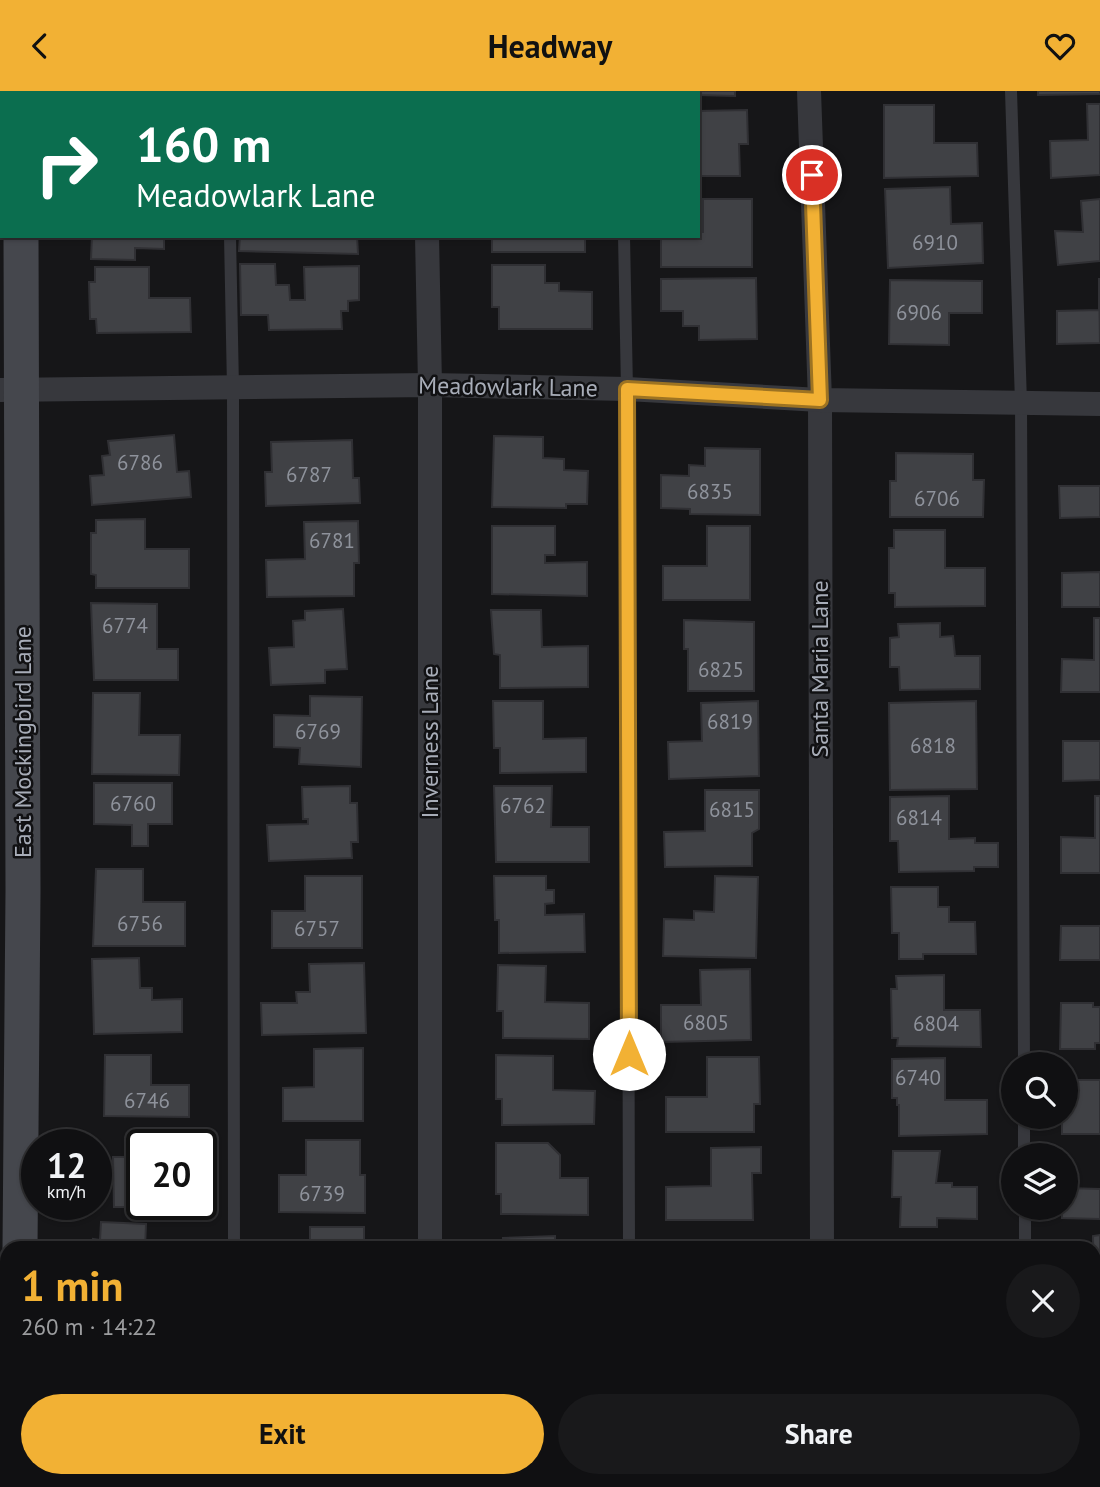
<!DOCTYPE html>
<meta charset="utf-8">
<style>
:root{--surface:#101012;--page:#19191b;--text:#f1f3f6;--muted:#9c9d9f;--line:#303032;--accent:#f2b134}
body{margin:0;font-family:"PT Sans",sans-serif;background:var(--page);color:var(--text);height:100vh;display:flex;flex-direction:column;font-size:26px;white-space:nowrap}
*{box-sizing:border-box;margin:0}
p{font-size:23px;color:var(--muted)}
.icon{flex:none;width:38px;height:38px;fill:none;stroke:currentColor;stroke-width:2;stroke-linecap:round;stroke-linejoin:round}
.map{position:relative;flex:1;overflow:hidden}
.drawer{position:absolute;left:0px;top:1150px;width:1101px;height:247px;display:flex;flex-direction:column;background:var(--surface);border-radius:21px 21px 0 0;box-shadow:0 2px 5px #0004,0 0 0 2px var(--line)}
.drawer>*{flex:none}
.banner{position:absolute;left:0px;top:0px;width:700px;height:147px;box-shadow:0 2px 5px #0004,0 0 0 2px var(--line);background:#0b6e4f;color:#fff;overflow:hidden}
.tools{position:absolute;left:1001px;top:961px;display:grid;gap:14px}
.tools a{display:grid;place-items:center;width:77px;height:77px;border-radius:50%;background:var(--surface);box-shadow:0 2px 5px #0004,0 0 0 2px var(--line);font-size:35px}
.speed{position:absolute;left:21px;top:1038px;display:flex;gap:14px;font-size:35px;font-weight:700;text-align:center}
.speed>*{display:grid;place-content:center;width:91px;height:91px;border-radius:50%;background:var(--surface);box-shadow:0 2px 5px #0004,0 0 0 2px var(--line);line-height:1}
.speed small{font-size:18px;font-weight:400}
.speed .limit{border:4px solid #111;border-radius:10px;background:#fff;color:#111}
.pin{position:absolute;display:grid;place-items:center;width:60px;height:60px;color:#fff;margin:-30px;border:4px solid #fff;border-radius:50%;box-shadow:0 2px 7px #0007}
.me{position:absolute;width:77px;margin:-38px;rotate:0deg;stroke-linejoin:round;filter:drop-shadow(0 0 5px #0008)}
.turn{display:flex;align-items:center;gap:24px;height:147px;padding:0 21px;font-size:32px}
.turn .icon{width:91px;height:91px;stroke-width:2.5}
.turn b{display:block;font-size:49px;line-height:60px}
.round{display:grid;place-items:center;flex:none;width:74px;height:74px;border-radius:37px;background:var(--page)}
.summary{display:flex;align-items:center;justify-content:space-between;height:119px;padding:0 21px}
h1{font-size:42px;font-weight:700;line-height:52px;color:var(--accent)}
.action{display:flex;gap:14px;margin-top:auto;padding:14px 21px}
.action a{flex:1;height:80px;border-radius:42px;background:var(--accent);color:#111;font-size:28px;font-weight:700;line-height:80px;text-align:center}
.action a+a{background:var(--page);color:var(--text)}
header{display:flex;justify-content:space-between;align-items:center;height:91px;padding:0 21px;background:var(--accent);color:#111;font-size:32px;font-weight:700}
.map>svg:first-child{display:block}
.building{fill:#404145;stroke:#303034;stroke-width:2}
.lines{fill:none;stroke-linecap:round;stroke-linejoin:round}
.service{stroke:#37383d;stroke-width:12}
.minor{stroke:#37383d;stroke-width:24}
.secondary{stroke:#45474d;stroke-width:35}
.route-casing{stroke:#9d7322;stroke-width:18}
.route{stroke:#f2b134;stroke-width:12}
.labels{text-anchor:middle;stroke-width:5;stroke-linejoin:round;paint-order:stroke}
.number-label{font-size:21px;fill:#8e929b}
.street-label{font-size:24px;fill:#a8adb8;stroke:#111113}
</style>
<header><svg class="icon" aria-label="back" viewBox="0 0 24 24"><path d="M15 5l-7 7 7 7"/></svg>Headway<svg class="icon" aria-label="heart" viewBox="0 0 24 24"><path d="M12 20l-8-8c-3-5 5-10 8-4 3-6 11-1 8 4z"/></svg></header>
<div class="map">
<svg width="1100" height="1396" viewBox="0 0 1100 1396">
<rect width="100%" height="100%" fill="#161618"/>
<g class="building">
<rect x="91" y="0" width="89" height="2"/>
<polygon points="269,0 346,0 346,1"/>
<polygon points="498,0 586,0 586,2 497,2"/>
<polygon points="655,0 735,0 735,5 698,4 698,2 655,2"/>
<polygon points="1038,0 1100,0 1100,3 1038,4"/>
<polygon points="1087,13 1100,13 1100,84 1051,87 1050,50 1088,49"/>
<polygon points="884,14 934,14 934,52 977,52 978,85 884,87"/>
<polygon points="747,19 748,53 739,53 740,85 698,85 698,20"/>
<polygon points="950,96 951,133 982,132 983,172 888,177 885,98"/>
<polygon points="703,108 752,108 752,176 661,176 661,145 698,145 698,141 703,141"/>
<polygon points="1100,108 1100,170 1058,174 1055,140 1083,141 1081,110"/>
<polygon points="92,145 164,145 164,158 135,157 135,169 91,168"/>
<polygon points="240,145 357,145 358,163 239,160"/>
<rect x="492" y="145" width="93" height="16"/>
<polygon points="240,173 275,173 276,194 289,194 290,209 305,209 304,176 359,175 359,209 348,210 348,220 341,220 342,238 269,239 268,224 241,224"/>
<polygon points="492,174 545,174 545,192 559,192 559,200 592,201 592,238 499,238 499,216 492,216"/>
<polygon points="95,176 149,176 149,207 190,207 191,241 97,242 96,228 90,228 89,191 95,191"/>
<polygon points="756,187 757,248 699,249 699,235 683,235 683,220 661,220 661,188"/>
<polygon points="1099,187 1100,252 1057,253 1057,220 1099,219"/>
<polygon points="890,189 982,190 982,222 949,222 949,254 889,253"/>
<polygon points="174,344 177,381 189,380 191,406 92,414 90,385 104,384 102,365 110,364 108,350"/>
<polygon points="494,345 543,346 543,367 564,368 564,379 588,380 587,413 566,413 566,417 492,416"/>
<polygon points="352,349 353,387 359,387 360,412 266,415 265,381 272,381 271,351"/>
<polygon points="705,357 760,358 760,424 690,423 690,418 661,417 661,384 689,385 689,374 705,375"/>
<polygon points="896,362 973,363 973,389 984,389 983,426 890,426 890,390 896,390"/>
<polygon points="1059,395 1100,395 1100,426 1060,427"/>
<polygon points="145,428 145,458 189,458 189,497 96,497 96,484 91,483 91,442 96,442 96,429"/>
<polygon points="358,430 359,472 354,472 354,505 267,506 266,469 305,468 304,431"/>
<polygon points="492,435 555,435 555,464 545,464 545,472 587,471 587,505 492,503"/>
<polygon points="707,435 750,435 750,509 663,509 663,475 707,475"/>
<polygon points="894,439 945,439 945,477 985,477 985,515 895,516 895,502 889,502 889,457 894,457"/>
<polygon points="1100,481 1100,516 1062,516 1062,482"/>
<polygon points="91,512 157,513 157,558 178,558 178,589 94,589"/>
<polygon points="343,518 347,578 325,579 325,592 271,594 269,557 294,556 293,530 305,529 305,520"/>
<polygon points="491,519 541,519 542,556 588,555 588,596 500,597 500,564 494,563"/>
<polygon points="1094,527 1100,527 1100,601 1061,601 1062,568 1094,569"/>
<polygon points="684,529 754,531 754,600 688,600 688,558 684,558"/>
<polygon points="940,532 940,546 953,545 955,565 980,565 980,598 900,599 899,576 890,576 890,547 899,546 898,533"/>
<polygon points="93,602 140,602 139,644 180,644 179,684 92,683"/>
<polygon points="310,605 362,606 361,676 299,673 300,657 274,656 274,624 310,625"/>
<polygon points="493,610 543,610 543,648 586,647 586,681 500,682 500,657 494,657"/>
<polygon points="758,610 759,685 669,688 668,651 702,650 701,612"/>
<polygon points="976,610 977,698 890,699 889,612"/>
<polygon points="1063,650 1100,650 1100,689 1063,690"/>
<polygon points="94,692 172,692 172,733 148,733 148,755 132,755 132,734 94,733"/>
<polygon points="350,695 350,712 357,712 358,751 351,751 352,767 269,770 267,734 308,733 308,728 303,728 302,696"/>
<polygon points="494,695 552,695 551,736 589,736 589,771 496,771"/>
<polygon points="705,699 759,699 759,738 752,742 752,775 665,776 664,741 705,740"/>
<polygon points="949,705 949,748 975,747 975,752 998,752 998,776 974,776 974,780 899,781 898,750 890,750 890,706"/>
<polygon points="1095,705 1100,705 1100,782 1061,782 1061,746 1095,747"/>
<polygon points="96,778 143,778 143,811 185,811 185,855 93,855"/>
<polygon points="305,785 362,785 362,857 272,857 272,820 305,820"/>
<polygon points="494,785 546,785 546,799 554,799 554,812 545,813 545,824 584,823 585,861 499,862 499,829 495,829"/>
<polygon points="715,785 758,786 756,867 663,865 664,828 694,829 694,820 714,821"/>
<polygon points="891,796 938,796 938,816 949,816 949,831 975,831 976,863 923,863 923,868 899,868 899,842 892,842"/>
<polygon points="1061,835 1100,835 1100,869 1060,869"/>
<polygon points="139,867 140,897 152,897 152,909 182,908 182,941 94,943 92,868"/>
<polygon points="364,872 366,942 262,944 261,912 297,912 296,901 310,901 309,873"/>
<polygon points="498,874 546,875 545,911 589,912 589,948 503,947 503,920 497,920"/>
<polygon points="750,878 751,949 661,951 661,914 701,914 700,879"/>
<polygon points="944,884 944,919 980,919 981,956 897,955 898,947 892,947 891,898 897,898 896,885"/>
<polygon points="1061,912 1093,912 1093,916 1100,916 1100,952 1095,952 1095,958 1060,958"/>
<polygon points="363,957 363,1030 283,1030 283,997 314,996 314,958"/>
<polygon points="105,964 151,964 151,994 189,994 189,1026 104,1025"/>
<polygon points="496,964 553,965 553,999 595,1000 594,1033 502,1034 502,1008 496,1008"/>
<polygon points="707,966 759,966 760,1013 754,1013 754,1041 666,1041 666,1006 707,1006"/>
<polygon points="945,967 945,1009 987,1009 987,1043 899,1045 899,1014 897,1014 897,1007 892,1007 892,968"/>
<polygon points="1066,989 1100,989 1100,1043 1062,1043 1062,1026 1066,1026"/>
<polygon points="306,1049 360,1049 360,1084 365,1084 365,1122 279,1121 279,1084 306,1084"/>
<polygon points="496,1052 548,1052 560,1064 560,1087 588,1087 588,1124 501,1123 501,1103 496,1103"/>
<polygon points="761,1056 761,1082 752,1082 753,1129 666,1129 666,1096 711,1095 711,1057"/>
<polygon points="893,1060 940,1060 936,1092 952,1092 952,1096 977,1096 977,1128 937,1127 937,1136 900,1136 901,1106 892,1106"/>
<polygon points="113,1066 142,1066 142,1113 189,1113 189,1120 148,1121 148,1116 114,1116"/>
<polygon points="1066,1097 1100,1098 1100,1128 1062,1127 1062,1116 1066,1116"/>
<polygon points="101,1131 146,1133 145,1157 93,1157 93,1148 100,1149"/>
<rect x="310" y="1136" width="54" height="21"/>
<polygon points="1100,1144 1100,1219 1094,1219 1093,1145"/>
<polygon points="555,1145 555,1157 503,1157 503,1147"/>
<rect x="705" y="1149" width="50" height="8"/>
<rect x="1094" y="1231" width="6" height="33"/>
<polygon points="1094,1359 1100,1359 1100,1396 1062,1396 1062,1390 1094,1390"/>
<rect x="893" y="1390" width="95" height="6"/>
</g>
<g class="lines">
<g class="service">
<polyline points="227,0 227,2"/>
<polyline points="621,0 621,2"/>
<polyline points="1011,0 1021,312 1024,973"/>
<polyline points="230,145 233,297 234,1157"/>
<polyline points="624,145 627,298 629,1157"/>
<polyline points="1024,1026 1024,1064"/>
<polyline points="1025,1116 1025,1157"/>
<polyline points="234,1390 234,1396"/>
<polyline points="630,1390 630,1396"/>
<polyline points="1026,1390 1026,1396"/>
</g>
<g class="minor">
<polyline points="423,0 423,2"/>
<polyline points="809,0 820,309 822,1157"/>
<polyline points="427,145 430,294 430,1157"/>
<polyline points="0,299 430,294 627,298 820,309 1100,313"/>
<polyline points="0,1284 7,1283"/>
<polyline points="822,1390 823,1396"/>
<polyline points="430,1396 430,1390"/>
</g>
<g class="secondary">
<polyline points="20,0 20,2"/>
<polyline points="20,1157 23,800 21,145"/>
<polyline points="21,1390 21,1396"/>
</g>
</g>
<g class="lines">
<defs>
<polyline id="route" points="629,963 627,298 820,309 812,84"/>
</defs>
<use href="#route" class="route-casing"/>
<use href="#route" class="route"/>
</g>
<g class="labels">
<g class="number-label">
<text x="935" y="159">6910</text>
<text x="919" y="229">6906</text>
<text x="140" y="379">6786</text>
<text x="309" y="391">6787</text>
<text x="710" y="408">6835</text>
<text x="937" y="415">6706</text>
<text x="332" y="457">6781</text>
<text x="125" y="542">6774</text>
<text x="721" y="586">6825</text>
<text x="730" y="638">6819</text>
<text x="318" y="648">6769</text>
<text x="933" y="662">6818</text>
<text x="133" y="720">6760</text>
<text x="523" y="722">6762</text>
<text x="732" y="726">6815</text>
<text x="919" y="734">6814</text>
<text x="140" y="840">6756</text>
<text x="317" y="845">6757</text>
<text x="706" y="939">6805</text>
<text x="936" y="940">6804</text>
<text x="918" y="994">6740</text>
<text x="147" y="1017">6746</text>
<text x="322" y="1110">6739</text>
</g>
<g class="street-label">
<text transform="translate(508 296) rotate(1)" y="8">Meadowlark Lane</text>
<text transform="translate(820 578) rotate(-90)" y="8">Santa Maria Lane</text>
<text transform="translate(23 651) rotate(-90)" y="8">East Mockingbird Lane</text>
<text transform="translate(430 651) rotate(-90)" y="8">Inverness Lane</text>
</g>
</g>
</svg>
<div class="tools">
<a><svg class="icon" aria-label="search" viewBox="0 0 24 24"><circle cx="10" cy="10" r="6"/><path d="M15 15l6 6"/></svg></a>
<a><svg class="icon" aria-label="layers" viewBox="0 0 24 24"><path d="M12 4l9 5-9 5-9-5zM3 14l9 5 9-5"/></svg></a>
</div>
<div class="speed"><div>12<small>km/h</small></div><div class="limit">20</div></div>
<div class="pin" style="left:812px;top:84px;background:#d93025"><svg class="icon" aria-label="arrive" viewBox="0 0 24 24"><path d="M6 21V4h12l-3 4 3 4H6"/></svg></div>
<svg class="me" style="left:629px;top:963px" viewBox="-20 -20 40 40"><circle r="19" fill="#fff"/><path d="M0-13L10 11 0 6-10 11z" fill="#f2b134"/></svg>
<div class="banner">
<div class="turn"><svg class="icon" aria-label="right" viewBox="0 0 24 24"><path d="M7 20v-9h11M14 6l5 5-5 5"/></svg><div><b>160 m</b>Meadowlark Lane</div></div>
</div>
<section class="drawer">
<div class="summary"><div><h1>1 min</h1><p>260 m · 14:22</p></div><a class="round"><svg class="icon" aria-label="close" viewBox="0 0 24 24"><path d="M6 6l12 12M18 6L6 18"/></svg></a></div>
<div class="action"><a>Exit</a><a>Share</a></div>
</section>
</div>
